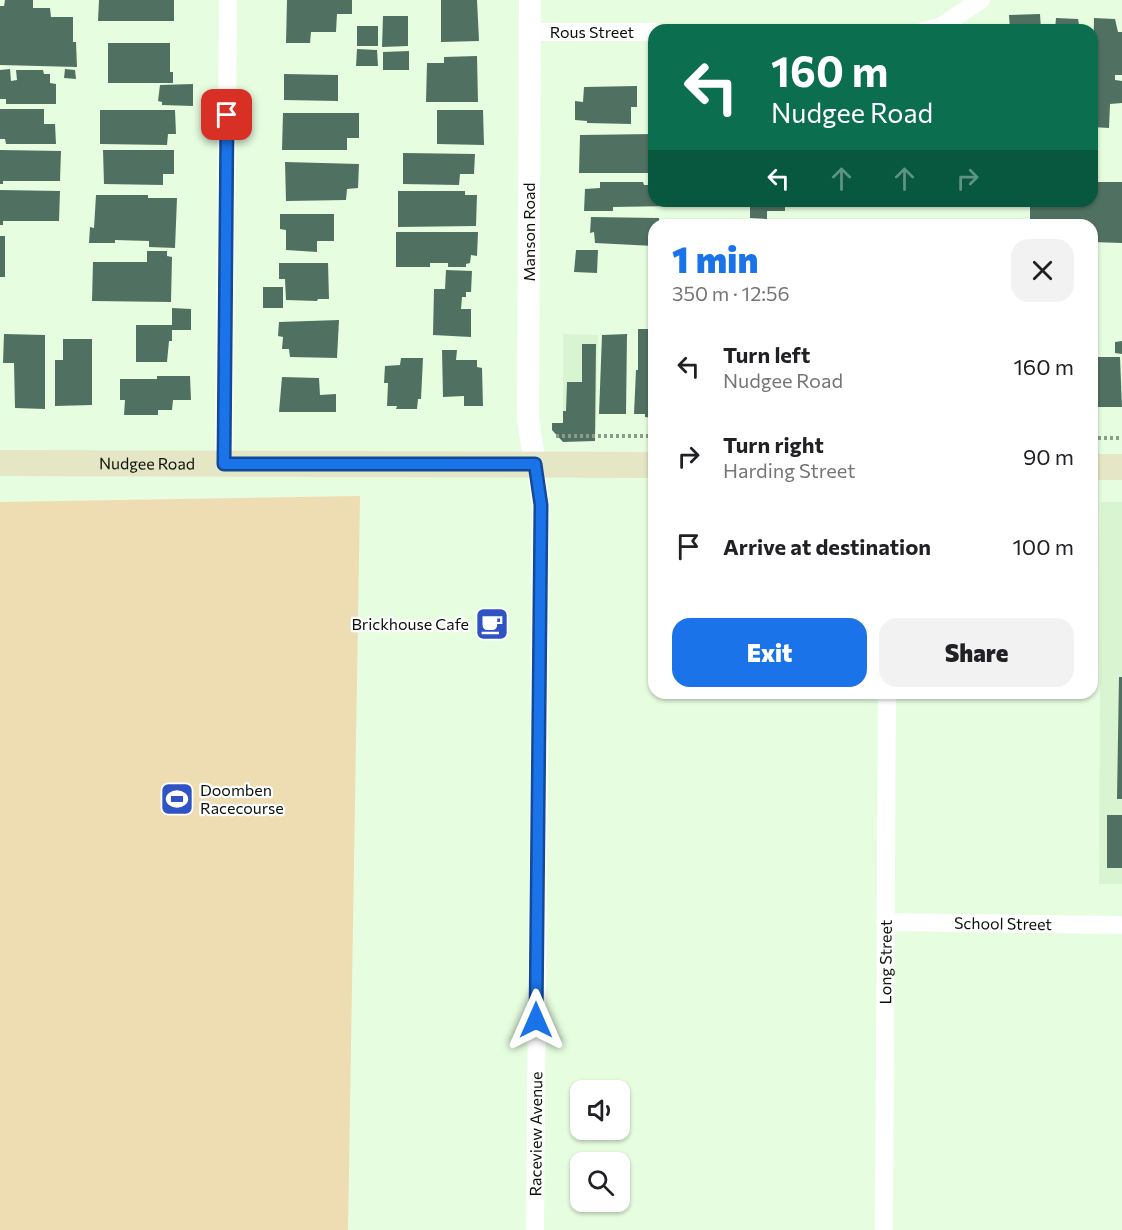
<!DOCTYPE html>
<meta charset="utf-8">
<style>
:root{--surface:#fff;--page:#f2f2f2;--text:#202124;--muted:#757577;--accent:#1a73e8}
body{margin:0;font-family:Commissioner,sans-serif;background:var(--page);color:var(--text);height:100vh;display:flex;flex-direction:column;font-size:22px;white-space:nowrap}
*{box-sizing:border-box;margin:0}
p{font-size:20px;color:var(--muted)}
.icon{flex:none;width:33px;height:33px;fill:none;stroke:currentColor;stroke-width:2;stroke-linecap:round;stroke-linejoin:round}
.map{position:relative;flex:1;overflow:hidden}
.panel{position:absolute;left:648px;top:219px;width:450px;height:480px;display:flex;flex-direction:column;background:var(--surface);border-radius:18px;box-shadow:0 2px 4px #0004}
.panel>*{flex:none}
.guide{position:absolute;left:648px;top:24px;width:450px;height:183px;border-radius:18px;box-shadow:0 2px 4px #0004;background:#0b6e4f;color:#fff;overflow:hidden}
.buttons{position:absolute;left:570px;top:1080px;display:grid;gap:12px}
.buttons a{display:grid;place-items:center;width:60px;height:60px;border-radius:12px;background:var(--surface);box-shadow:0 2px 4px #0004;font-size:30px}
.pin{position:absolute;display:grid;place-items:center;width:51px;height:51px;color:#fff;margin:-26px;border-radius:12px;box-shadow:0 3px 9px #0006}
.me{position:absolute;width:66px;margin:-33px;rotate:0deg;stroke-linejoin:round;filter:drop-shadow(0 0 4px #0008)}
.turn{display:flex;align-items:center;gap:21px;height:126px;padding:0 24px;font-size:27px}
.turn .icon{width:78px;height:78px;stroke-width:2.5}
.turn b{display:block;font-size:42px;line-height:51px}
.lanes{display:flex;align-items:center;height:57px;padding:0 24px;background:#0003;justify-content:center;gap:30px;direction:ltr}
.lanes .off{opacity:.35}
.round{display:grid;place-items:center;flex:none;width:63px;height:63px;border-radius:18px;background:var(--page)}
.headline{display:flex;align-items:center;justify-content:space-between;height:102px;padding:0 24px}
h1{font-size:36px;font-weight:800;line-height:45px;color:var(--accent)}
.action{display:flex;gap:12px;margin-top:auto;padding:12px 24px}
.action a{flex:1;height:69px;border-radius:18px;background:var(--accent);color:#fff;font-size:24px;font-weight:800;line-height:69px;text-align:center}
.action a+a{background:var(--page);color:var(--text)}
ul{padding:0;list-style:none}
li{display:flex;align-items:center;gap:18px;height:90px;padding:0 24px}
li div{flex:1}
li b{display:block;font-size:22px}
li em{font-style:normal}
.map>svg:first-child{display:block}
.built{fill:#d9f4d1}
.green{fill:#eedcb2}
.building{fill:#507162}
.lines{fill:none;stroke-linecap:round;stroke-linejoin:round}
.path{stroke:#8b9c87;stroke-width:4;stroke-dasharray:3 3;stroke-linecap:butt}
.minor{stroke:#fff;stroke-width:18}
.tertiary{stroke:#fff;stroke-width:22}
.secondary{stroke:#e4e6c5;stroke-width:26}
.route-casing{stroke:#114b97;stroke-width:15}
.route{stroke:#1a73e8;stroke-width:10}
.labels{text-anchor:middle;stroke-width:4.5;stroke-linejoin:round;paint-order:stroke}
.street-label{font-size:16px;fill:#091108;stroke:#fff}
.poi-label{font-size:16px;fill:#091108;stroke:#fff;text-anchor:end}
</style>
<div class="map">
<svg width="1122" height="1230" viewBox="0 0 1122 1230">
<rect width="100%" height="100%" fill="#e6fde0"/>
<g class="built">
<polygon points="563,334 598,335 596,430 563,429"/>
<polygon points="1101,502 1122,502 1122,884 1099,884"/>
</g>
<polygon class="green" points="360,496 348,1230 0,1230 0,502"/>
<g class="building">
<polygon points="5,0 33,0 33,8 50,8 51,17 73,17 73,42 76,42 77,67 0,65 0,6 4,6"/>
<polygon points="99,0 174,0 174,21 98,21"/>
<polygon points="287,0 352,0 352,14 337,14 336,32 311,32 310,43 286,43"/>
<polygon points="441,0 477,0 479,41 441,42"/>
<polygon points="1040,14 1041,30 1010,30 1009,15"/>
<polygon points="383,16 408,16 408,46 382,47"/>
<polygon points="1056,18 1078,19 1080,30 1055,30"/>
<polygon points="1094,18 1115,19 1118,32 1122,32 1122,75 1115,75 1115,80 1122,81 1122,103 1110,104 1109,128 1092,127"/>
<rect x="357" y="26" width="21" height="20"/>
<polygon points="108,43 170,43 170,72 173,72 173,83 108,83"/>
<polygon points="357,49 377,50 378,66 356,66"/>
<polygon points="409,51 409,70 383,70 383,52"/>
<polygon points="477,56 478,102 426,102 427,63 444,63 444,57"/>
<polygon points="10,69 11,81 17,80 16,70 43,70 44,74 50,74 50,83 56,84 56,104 6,104 6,99 0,99 0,70"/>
<polygon points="65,69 75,70 76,79 64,78"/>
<polygon points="284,74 338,75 338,101 284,100"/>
<polygon points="193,84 193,106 162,105 162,102 158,101 160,85"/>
<polygon points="637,86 637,107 631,107 631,124 587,123 587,121 575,120 575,101 583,102 584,87"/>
<rect x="650" y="87" width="4" height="36"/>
<polygon points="0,109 44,109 44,124 55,124 56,144 6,144 5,139 0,139"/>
<polygon points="100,110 175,110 176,134 168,134 167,145 100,144"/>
<polygon points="437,110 483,110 484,145 437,144"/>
<polygon points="283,113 359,113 359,138 347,138 347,150 282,150"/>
<polygon points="654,134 654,173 579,173 580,135"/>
<polygon points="0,150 61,151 60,181 3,181 3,184 0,184"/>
<polygon points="103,150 174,150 174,174 163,174 163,185 104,184"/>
<polygon points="403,153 475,154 474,174 460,174 459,185 403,184"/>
<polygon points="285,162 359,164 358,188 347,189 346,200 286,201"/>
<polygon points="600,182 643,182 644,185 654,185 654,201 674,201 674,206 613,207 613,211 584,211 585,189 600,188"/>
<polygon points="1092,182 1122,182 1122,243 1092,242 1092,225 1030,225 1030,201 1092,201"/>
<polygon points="0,190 60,191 59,221 3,221 3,225 0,225"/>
<polygon points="398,191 465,191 465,195 477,195 476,226 398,227"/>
<polygon points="96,195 148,195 148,198 177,198 175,248 149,247 149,241 115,240 115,243 89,243 90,227 94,228"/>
<polygon points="750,201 785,201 785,211 767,211 767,219 750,218"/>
<polygon points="280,214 334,214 334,241 317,241 317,252 286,250 286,230 280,229"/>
<polygon points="591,217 659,218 659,225 654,225 654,246 595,243 594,232 590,233"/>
<polygon points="396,232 478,232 477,256 471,255 470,263 466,264 466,267 448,267 448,263 430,263 430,267 396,267"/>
<rect x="0" y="236" width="5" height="41"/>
<polygon points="576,250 598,250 597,273 574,272"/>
<polygon points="147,251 167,251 167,256 172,257 171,302 92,301 93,262 147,262"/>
<polygon points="279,263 328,263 329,299 318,299 317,301 286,300 285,279 279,279"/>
<polygon points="446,270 472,271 471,292 466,292 466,297 462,297 461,309 471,309 471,337 433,335 434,289 445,289"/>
<rect x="263" y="287" width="20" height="21"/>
<polygon points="172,308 191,309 191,330 172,330 172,341 169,341 167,362 136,362 136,325 172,325"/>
<polygon points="339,320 337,358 290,357 289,349 282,349 283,337 278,336 279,322"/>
<polygon points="638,329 654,329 654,414 652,414 652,418 645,417 645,414 634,414 636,370 638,370"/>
<polygon points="4,334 45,335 45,409 15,408 14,363 3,363"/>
<polygon points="627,334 626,414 599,414 602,335"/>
<polygon points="63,339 92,339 92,405 55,406 55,360 63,360"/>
<polygon points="1122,341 1122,354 1115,353 1115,342"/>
<polygon points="582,344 596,344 595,441 563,442 552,430 552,423 563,423 563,411 566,411 567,382 582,382"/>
<polygon points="442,350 457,350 456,360 477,360 477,367 482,368 483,406 464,406 464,396 443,397"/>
<polygon points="1097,357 1120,357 1122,407 1095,407"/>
<polygon points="401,358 423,358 421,399 418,399 417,409 396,409 397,406 387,406 388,383 384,383 385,366 400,365"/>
<polygon points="157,376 190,376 191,400 173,400 172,410 158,410 158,415 124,415 125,400 120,400 120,379 157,379"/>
<polygon points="282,377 319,378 320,395 336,394 336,412 279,412"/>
<polygon points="1119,677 1122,677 1122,799 1117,799"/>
<rect x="1107" y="815" width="15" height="53"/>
</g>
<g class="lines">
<g class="path">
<polyline points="556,436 654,436"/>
<polyline points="1092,438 1122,438"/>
</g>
<g class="minor">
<polyline points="925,30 940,27 981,0"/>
<path id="s1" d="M530,32H654"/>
<polyline points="224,464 228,0"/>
<path id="s2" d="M885,922L1122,925"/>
<path id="s3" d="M535,1230L541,505L535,464"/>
<path id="s4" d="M884,1230L887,693"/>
</g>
<polyline class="tertiary" points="530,0 528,419 535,464"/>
<g class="secondary">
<path id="s5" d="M0,463L654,465"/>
<polyline points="1092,467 1122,467"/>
</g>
</g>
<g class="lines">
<defs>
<polyline id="route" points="227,115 224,464 535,464 541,505 536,1020"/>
</defs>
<use href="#route" class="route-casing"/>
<use href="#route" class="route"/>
</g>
<defs>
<symbol id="cafe-square" viewBox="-11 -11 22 22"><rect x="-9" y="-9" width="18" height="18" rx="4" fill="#3053c3" stroke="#fff"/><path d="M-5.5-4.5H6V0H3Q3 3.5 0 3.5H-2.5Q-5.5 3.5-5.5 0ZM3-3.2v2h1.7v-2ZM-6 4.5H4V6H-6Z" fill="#fff"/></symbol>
<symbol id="stadium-square" viewBox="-11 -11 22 22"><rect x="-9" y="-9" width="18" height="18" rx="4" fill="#3053c3" stroke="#fff"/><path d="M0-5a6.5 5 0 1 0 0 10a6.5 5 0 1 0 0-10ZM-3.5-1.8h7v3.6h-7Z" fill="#fff"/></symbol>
</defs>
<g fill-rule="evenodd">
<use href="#cafe-square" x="473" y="605" width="38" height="38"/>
<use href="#stadium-square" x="158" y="780" width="38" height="38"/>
</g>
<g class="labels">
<g class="street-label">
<text dy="6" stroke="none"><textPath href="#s1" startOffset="62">Rous Street</textPath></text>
<text transform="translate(529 232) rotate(-90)" y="6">Manson Road</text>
<text dy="6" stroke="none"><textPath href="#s5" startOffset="147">Nudgee Road</textPath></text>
<text dy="6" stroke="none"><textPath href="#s2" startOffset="118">School Street</textPath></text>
<text dy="6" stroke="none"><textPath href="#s4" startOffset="268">Long Street</textPath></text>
<text dy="6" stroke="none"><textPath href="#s3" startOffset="96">Raceview Avenue</textPath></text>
</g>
<g class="poi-label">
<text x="469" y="630">Brickhouse Cafe</text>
<text x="200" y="796" text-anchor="start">Doomben<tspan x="200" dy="18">Racecourse</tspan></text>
</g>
</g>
</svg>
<div class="buttons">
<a><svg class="icon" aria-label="sound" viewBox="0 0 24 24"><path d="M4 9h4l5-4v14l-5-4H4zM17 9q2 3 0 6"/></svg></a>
<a><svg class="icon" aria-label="search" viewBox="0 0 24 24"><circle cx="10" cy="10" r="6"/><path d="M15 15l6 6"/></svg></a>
</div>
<div class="pin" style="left:227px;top:115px;background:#d93025"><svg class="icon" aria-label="arrive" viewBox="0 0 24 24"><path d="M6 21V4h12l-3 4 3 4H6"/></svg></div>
<svg class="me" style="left:536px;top:1020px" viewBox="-20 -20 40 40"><path d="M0-17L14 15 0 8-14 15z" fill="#1a73e8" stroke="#fff" stroke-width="4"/></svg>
<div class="guide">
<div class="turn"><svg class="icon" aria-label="left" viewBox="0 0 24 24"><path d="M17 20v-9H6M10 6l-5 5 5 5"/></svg><div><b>160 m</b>Nudgee Road</div></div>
<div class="lanes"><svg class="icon" aria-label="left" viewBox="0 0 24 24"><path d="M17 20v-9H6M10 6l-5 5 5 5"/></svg><svg class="icon off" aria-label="ahead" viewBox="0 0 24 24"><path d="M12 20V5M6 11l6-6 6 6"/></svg><svg class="icon off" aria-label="ahead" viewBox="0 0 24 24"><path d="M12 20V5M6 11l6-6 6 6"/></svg><svg class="icon off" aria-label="right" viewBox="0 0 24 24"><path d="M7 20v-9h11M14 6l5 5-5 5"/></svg></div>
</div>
<section class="panel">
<div class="headline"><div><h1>1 min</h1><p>350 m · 12:56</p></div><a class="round"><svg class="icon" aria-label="close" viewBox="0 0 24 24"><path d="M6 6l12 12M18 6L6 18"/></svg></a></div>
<ul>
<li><svg class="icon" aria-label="left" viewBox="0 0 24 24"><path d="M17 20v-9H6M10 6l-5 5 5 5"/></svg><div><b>Turn left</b><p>Nudgee Road</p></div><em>160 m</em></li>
<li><svg class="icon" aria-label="right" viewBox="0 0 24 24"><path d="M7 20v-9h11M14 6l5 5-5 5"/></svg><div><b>Turn right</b><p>Harding Street</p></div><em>90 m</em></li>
<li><svg class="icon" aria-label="arrive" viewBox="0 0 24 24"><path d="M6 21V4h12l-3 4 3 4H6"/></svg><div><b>Arrive at destination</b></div><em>100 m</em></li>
</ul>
<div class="action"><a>Exit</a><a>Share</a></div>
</section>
</div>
